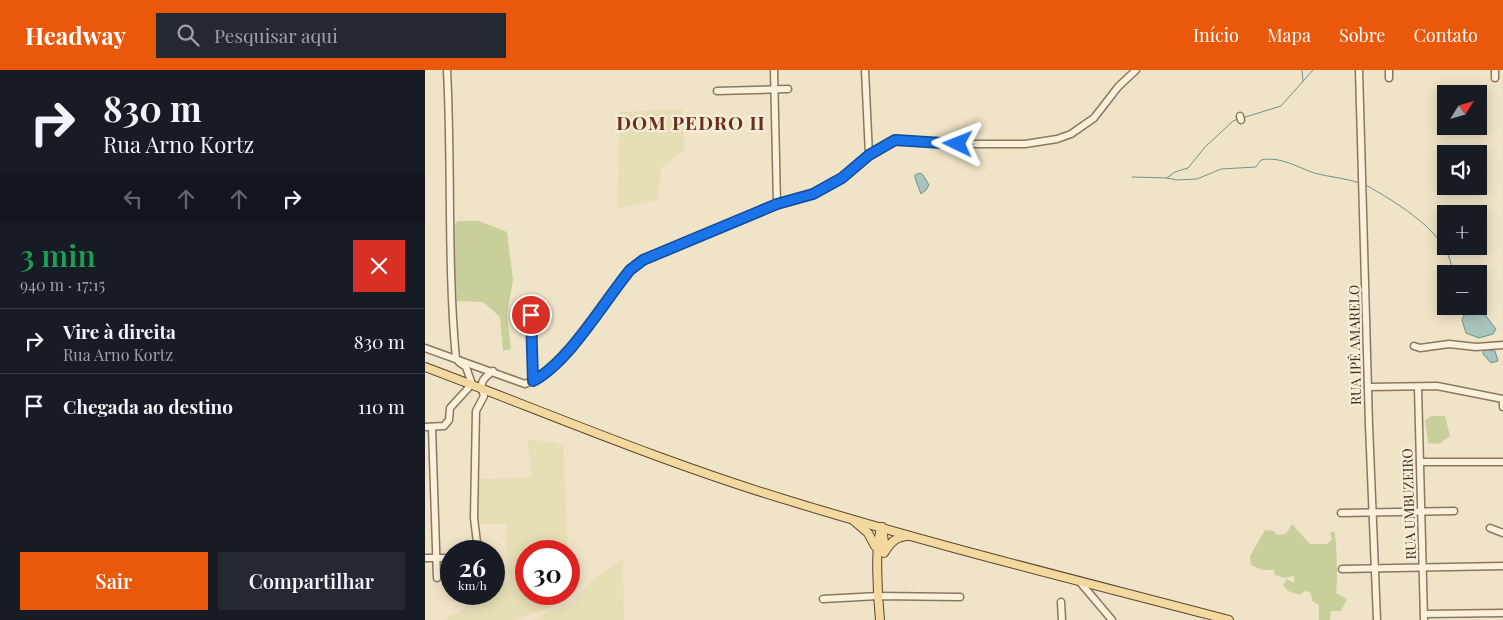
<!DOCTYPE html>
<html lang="pt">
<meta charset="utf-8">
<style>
:root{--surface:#171b24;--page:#242831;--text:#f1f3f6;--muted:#9ea1a6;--line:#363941;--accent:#ea580c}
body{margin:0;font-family:"Playfair Display",serif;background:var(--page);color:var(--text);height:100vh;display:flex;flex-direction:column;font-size:19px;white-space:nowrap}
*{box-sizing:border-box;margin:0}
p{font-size:16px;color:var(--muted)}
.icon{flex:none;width:28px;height:28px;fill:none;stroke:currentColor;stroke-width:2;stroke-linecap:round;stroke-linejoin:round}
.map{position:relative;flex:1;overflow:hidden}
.side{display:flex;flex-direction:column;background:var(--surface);width:425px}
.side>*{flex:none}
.guide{background:#171b24;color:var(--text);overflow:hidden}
.needle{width:32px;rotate:53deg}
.tools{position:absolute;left:1012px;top:15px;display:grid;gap:10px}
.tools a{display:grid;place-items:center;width:50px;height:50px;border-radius:0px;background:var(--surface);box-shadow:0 2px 12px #0003;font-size:25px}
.speed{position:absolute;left:15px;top:470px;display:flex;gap:10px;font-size:25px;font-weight:700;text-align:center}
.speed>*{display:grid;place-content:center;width:65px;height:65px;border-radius:50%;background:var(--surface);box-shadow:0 2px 12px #0003;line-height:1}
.speed small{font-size:12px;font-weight:400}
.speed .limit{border:8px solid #d22;background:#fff;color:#111}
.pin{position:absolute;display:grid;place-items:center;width:42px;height:42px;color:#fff;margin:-21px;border:2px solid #fff;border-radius:50%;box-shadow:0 1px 5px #0007}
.me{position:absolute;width:55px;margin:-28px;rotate:272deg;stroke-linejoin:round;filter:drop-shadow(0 0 4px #0008)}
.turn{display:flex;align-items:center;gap:18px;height:105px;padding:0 20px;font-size:22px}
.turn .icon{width:65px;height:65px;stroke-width:2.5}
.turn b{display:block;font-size:35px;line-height:42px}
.lanes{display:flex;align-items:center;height:48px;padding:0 20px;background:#0003;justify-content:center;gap:25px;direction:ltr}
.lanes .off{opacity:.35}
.round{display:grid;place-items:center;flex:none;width:52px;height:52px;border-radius:0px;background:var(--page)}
.head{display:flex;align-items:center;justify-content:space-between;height:85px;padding:0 20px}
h1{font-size:30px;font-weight:600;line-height:38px;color:#1e9e55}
.action{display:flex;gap:10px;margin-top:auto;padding:10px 20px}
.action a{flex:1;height:58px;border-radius:0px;background:var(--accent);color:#fff;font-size:20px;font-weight:600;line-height:58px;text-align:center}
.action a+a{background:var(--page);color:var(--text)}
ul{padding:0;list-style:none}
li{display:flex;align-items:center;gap:15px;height:65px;padding:0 20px;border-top:1px solid var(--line)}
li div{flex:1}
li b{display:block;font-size:19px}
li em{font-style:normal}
header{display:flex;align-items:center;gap:30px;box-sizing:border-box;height:70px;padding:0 25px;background:var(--accent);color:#fff}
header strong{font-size:24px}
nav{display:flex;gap:28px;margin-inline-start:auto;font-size:18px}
.search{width:350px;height:45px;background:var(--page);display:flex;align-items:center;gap:12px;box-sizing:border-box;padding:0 18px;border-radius:0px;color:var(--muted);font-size:19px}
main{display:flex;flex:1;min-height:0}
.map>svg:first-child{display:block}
.farmland{fill:#e6deb5}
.green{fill:#c9cf9b}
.water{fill:#a9c4bc;stroke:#6f938a}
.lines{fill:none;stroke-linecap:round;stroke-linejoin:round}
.stream{stroke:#6f938a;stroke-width:1}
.minor-casing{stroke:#8d765c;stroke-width:9}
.major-casing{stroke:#5b4430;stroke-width:10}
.minor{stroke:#faf1dc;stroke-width:6}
.major{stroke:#f3d9a0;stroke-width:8}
.route-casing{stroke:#114b97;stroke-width:12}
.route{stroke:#1a73e8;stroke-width:9}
.labels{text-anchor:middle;stroke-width:4.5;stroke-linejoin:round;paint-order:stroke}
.street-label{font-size:14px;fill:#3d2e20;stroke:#f7eed8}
.district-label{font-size:19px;font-weight:bold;letter-spacing:1px;fill:#6b2e1e;stroke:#f7eed8}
</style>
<header>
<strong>Headway</strong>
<div class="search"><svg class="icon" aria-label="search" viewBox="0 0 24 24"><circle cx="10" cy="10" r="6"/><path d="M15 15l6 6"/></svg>Pesquisar aqui</div>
<nav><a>Início</a><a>Mapa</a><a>Sobre</a><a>Contato</a></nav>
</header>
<main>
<section class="side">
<div class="guide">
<div class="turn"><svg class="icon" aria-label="right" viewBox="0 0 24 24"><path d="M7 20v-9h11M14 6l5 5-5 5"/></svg><div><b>830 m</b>Rua Arno Kortz</div></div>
<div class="lanes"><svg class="icon off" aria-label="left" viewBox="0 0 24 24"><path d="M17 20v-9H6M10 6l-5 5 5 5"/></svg><svg class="icon off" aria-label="ahead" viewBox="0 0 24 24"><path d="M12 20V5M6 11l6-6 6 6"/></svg><svg class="icon off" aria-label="ahead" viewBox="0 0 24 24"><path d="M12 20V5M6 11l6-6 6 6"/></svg><svg class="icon" aria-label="right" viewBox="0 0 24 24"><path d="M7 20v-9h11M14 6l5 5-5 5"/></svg></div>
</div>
<div class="head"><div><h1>3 min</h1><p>940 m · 17:15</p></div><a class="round" style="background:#d93025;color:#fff"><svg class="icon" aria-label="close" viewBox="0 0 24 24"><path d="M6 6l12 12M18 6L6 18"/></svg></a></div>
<ul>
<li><svg class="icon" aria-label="right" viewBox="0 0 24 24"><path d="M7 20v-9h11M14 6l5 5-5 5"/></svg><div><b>Vire à direita</b><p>Rua Arno Kortz</p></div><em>830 m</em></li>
<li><svg class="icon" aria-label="arrive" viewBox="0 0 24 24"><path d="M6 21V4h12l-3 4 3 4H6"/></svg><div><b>Chegada ao destino</b></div><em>110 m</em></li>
</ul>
<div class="action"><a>Sair</a><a>Compartilhar</a></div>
</section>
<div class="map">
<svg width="1078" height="550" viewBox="0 0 1078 550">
<rect width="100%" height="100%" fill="#f0e4c8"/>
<g class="farmland">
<polygon points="257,39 259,81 236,98 233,130 192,139 195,42"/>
<polygon points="102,369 138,374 143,481 101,481 101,524 144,524 144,500 145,525 133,534 89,550 17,550 42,538 41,524 69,524 69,515 84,512 81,454 51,454 50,409 107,408"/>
<polygon points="198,489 199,550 106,550 149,532 170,507"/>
</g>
<g class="green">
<polygon points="33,151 54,151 82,162 88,210 82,244 86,279 78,281 75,247 58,232 29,231 26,157"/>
<polygon points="1006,346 1020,346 1025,366 1014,374 1003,373 1000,350"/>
<path d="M867,454L885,474H902L907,469L905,463L909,461C912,469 913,514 911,523L922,529L916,541H906L905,550H894V535L887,531L886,523L880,521L875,525L863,521L858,515L862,509L869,513V506L859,508L850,505L849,500H837L826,495L825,486L840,460L849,461L852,465L861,464Z"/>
</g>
<g class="water">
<polygon points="495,103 498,105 504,115 501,120 496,124 490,108 490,105"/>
<polygon points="1053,242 1060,245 1071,259 1068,264 1054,268 1041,263 1037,250 1039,245"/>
<polygon points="1061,279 1070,281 1073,291 1066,293 1058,284 1058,280"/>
</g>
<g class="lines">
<g class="stream">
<polyline points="877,0 878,11"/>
<polyline points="817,48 856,36 888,0"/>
<polyline points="707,107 742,108 750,102 763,98 780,77 808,51 813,49"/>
<path d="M742,108L752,110L772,109L796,99L831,97L836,90C855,86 872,97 889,103C904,107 920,108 935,113"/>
<path d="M941,115C970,132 1029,165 1027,204"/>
<polyline points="1037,236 1046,244"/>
</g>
<defs>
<g id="minor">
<path d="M22,0C27,96 22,193 31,289"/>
<polyline points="349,0 352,134"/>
<polyline points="440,0 444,85"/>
<polyline points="934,0 944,355 952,550"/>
<polyline points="964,8 964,0"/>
<polyline points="1070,8 1070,0"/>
<polyline points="292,21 363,19"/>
<polyline points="815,46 816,50"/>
<polyline points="106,245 108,311"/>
<polyline points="989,276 995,278 1024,274 1051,277 1078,275"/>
<path d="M0,278L100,314C144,296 175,238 205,200L218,190L352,134L388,124L417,108L444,85L470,70L530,74H600L632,69L646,64L669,48L693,17L711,0"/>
<polyline points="943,317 1012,316 1078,329"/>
<polyline points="993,317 999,550"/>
<polyline points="1078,332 1078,337"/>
<polyline points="0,357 19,356 24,350 25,338 47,314 41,297 34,292"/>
<polyline points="7,358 12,508"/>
<polyline points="995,392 1078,392"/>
<polyline points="916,443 1029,441"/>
<polyline points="1065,458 1078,463"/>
<path d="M53,481L49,448L51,341L59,326C54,313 57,309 68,301"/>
<polyline points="0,488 26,488"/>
<polyline points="917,499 1078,496"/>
<polyline points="654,511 687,550"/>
<polyline points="398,529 453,526 535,527"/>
<polyline points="636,532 637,550"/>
<polyline points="999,544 1078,543"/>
</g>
<g id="major">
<path d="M0,297C120,342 239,393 362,430C508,475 656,511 804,550"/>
<polyline points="429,451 443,463 450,476"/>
<polyline points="457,457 460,480"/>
<path d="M459,483C465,473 471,466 484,466"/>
<path d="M455,550C453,530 449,472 457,457"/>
</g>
</defs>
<use href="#minor" class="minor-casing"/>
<use href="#major" class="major-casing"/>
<use href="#minor" class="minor"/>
<use href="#major" class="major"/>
</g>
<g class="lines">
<defs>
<path id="route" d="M106,245L108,311C144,292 178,233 205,200L218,190L352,134L388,124L417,108L444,85L470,70L533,74"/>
</defs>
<use href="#route" class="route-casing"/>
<use href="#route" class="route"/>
</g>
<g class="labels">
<g class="street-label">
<text transform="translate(930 275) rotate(-91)" y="5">RUA IPÊ AMARELO</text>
<text transform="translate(984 434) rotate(-92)" y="5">RUA UMBUZEIRO</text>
</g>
<g class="district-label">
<text x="266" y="60">DOM PEDRO II</text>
</g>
</g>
</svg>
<div class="tools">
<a><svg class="needle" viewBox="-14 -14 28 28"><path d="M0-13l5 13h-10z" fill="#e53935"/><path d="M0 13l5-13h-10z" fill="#9ea1a6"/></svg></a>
<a><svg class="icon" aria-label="sound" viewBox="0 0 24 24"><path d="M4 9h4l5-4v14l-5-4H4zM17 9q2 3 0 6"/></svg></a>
<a>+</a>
<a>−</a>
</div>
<div class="speed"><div>26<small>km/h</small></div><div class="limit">30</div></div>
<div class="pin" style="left:106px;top:245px;background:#d93025"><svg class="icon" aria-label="arrive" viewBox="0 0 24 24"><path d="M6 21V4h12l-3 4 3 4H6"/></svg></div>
<svg class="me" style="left:533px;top:74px" viewBox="-20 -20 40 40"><path d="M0-17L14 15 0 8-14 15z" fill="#1a73e8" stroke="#fff" stroke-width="4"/></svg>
</div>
</main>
